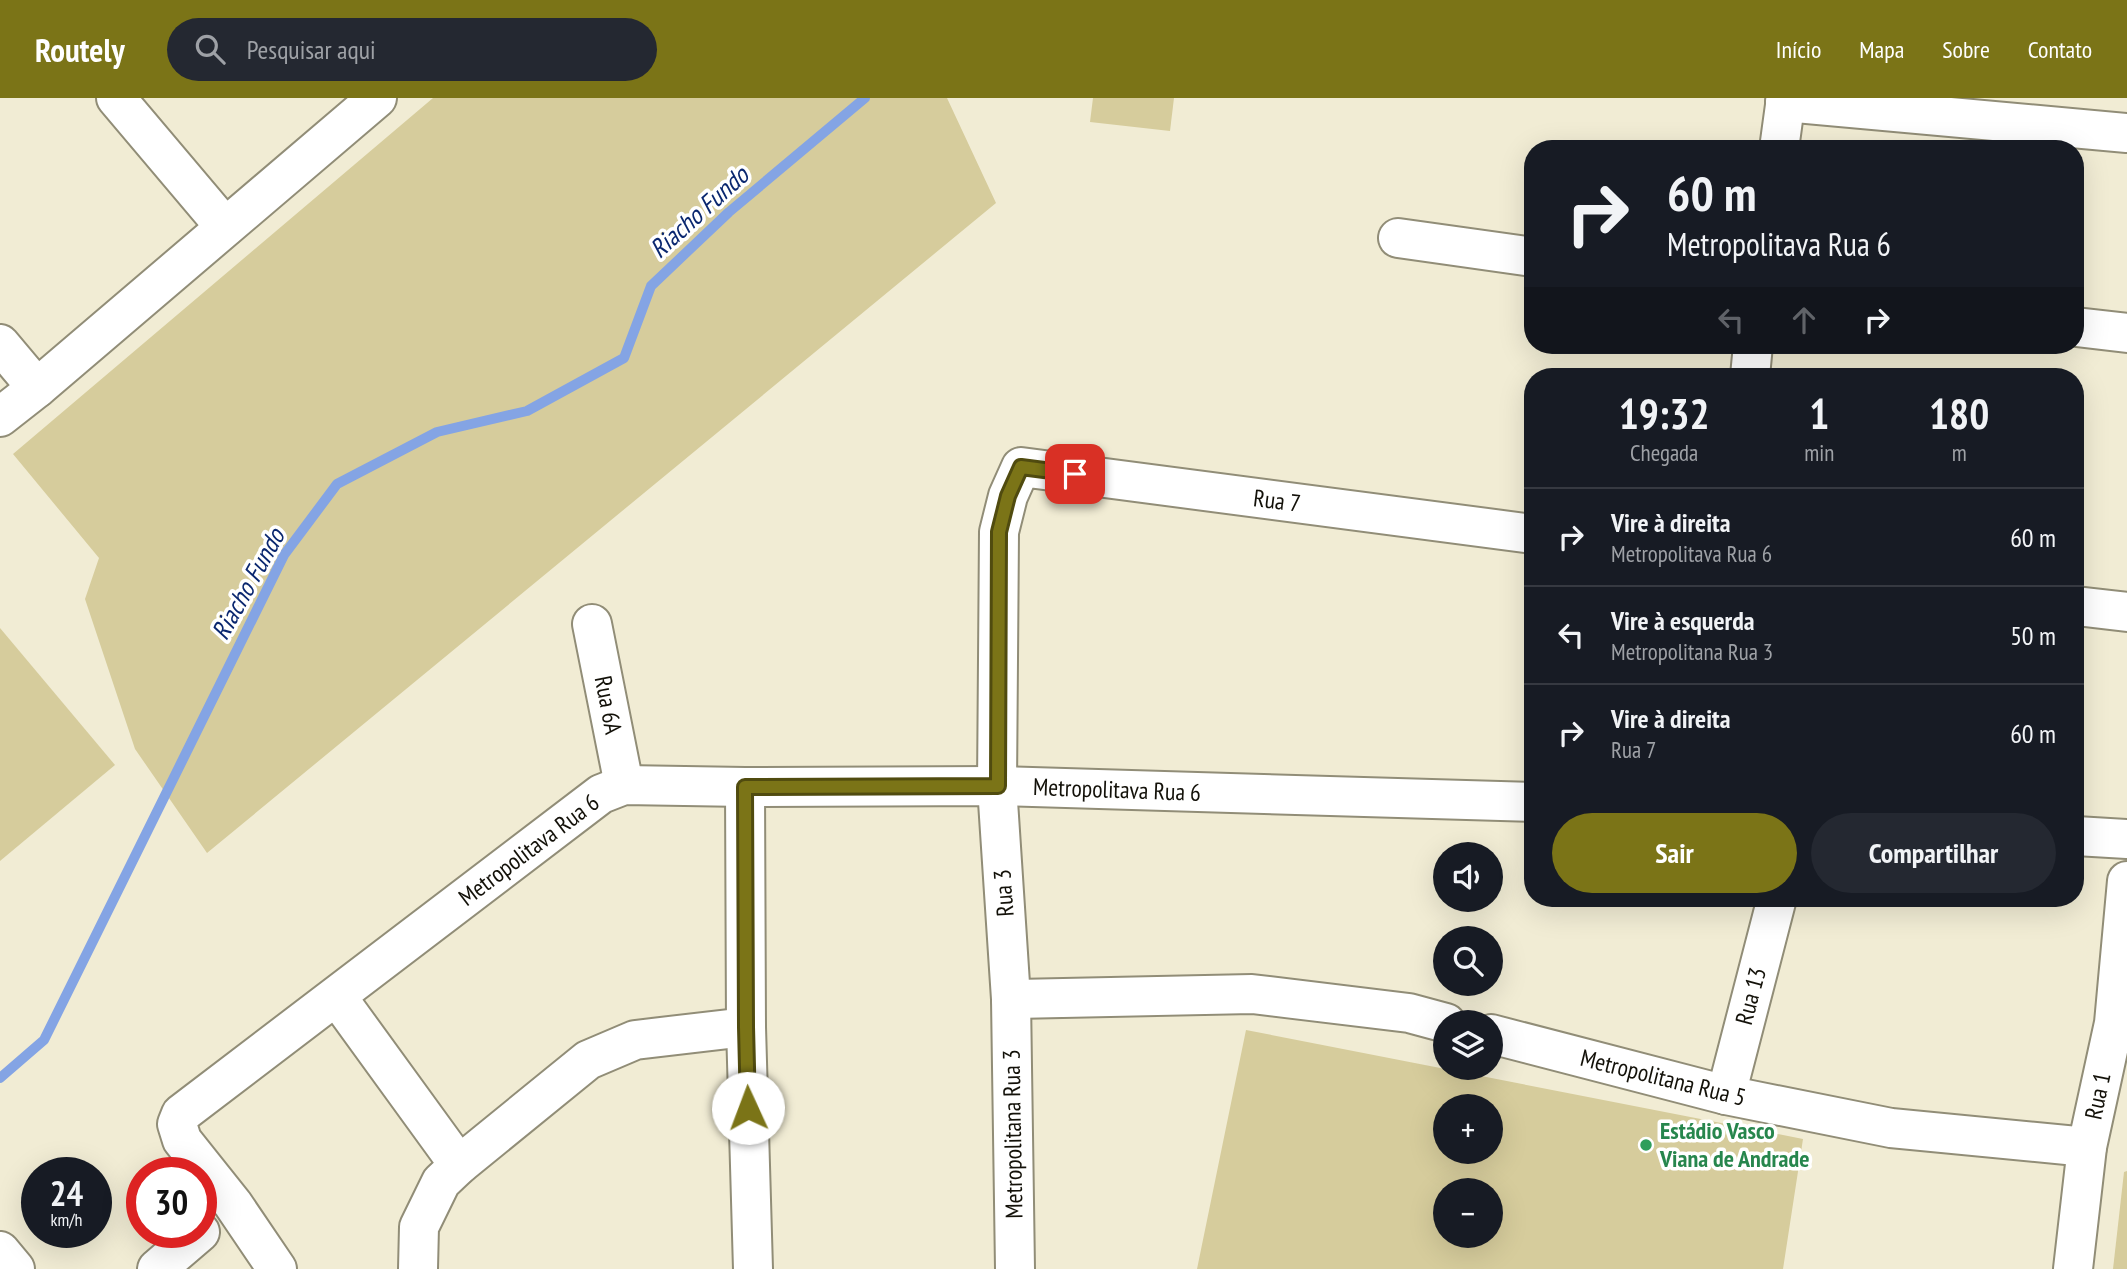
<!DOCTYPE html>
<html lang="pt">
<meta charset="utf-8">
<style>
:root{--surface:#171b24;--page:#242831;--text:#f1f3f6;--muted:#9ea1a6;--line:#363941;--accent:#7b7417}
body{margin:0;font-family:"PT Sans Narrow",sans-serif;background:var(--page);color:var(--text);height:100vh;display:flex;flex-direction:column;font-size:26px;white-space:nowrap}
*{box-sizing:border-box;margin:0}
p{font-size:23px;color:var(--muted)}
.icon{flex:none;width:38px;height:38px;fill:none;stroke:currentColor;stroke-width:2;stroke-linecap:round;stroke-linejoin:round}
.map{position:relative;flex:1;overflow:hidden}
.drawer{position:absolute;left:1524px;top:270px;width:560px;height:539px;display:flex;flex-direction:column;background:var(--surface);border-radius:28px;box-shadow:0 7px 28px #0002}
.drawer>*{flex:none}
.banner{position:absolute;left:1524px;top:42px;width:560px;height:214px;border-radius:28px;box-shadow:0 7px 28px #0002;background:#171b24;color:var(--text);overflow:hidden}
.buttons{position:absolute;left:1433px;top:744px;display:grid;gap:14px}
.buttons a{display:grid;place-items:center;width:70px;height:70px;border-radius:50%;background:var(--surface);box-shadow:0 7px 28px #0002;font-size:35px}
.speed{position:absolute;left:21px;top:1059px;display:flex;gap:14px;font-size:35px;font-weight:700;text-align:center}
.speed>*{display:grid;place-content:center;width:91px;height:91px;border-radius:50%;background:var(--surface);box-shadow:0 7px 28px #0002;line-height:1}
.speed small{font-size:18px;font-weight:400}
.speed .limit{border:10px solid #d22;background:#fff;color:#111}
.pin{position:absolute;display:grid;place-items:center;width:60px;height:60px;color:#fff;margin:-30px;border-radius:14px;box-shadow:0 4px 10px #0006}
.me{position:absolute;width:77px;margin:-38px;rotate:358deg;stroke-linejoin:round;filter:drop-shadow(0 0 5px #0008)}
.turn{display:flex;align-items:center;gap:24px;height:147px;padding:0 28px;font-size:32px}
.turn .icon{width:91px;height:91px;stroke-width:2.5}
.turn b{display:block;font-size:49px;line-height:60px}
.lanes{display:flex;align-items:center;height:66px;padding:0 28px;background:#0003;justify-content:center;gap:35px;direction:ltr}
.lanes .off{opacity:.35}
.eta{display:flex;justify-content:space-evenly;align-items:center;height:119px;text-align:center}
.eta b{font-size:42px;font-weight:700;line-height:49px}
.button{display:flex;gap:14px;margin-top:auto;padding:14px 28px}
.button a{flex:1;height:80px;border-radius:42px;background:var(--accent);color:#fff;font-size:28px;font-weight:700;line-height:80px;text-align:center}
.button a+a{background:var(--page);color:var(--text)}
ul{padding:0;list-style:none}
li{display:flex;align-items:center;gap:21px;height:98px;padding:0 28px;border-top:2px solid var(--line)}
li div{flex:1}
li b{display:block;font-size:26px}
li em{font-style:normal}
header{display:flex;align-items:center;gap:42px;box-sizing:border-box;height:98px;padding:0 35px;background:var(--accent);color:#fff}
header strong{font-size:33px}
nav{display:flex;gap:38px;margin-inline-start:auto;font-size:24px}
.search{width:490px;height:63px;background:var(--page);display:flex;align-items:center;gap:18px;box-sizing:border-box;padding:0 24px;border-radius:38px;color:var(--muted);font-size:26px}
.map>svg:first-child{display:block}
.green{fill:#d6cc9c;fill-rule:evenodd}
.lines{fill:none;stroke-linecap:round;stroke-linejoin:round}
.stream{stroke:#84a4e4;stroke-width:10}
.minor-casing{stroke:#918d77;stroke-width:42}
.minor{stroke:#fff;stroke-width:38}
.route-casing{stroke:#504b0f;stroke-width:18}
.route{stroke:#7b7417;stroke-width:12}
.leisure-dot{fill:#2e9e5b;stroke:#fff;stroke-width:2.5}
.labels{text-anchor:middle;stroke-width:7;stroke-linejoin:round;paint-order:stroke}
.street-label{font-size:24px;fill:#131109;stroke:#fff}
.leisure-label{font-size:24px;font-weight:bold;fill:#27864d;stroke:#fff;text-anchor:start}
.water-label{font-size:26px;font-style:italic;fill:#0a276f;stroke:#fff}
</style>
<header>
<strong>Routely</strong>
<div class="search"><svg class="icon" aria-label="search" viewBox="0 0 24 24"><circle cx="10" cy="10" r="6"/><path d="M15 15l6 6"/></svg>Pesquisar aqui</div>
<nav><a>Início</a><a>Mapa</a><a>Sobre</a><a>Contato</a></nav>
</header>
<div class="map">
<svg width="2127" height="1171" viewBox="0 0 2127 1171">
<rect width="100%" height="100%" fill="#f1ecd4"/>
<g class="green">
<polygon points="433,0 947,0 996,105 207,755 135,651 85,501 99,460 13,356"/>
<polygon points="1093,0 1174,0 1170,33 1090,24"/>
<polygon points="0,530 115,667 0,763"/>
<path d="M1246,932L1803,1041L1783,1171H1197ZM1446,1008H1491V1054H1446ZM1446,1092H1491V1138H1446Z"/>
<polygon points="2127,1073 2127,1171 2113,1171 2124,1074"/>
</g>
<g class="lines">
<polyline class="stream" points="0,980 44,942 284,457 337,386 437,334 527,313 624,260 651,188 729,114 865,0"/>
<defs>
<g id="minor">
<polyline points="116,0 225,129"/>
<polyline points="1785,4 2127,35"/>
<polyline points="1779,51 1786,0"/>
<polyline points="1398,140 1533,159"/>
<polyline points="2076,229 2127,235"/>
<polyline points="0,246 37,290"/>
<polyline points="1750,278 1753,247"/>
<polyline points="0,319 37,290 377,0"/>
<polyline points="2076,508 2127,514"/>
<polyline points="592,526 624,687"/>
<polyline points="745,689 746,929 753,1171"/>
<polyline points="2076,738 2127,741"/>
<polyline points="337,899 459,1067"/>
<polyline points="1011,901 1252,896 1409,915 1446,925"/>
<polyline points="1491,936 1726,997 1891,1030 2087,1049"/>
<polyline points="1726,997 1777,800"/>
<polyline points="0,1153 15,1171"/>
<polyline points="157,1171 200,1134"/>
<polyline points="277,1171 233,1106 182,1042 177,1026 181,1016 601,696 624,687 745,689 997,688 1533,704"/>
<polyline points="418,1171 419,1129 441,1084 459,1067 588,962 635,942 746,929"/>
<polyline points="1015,1171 1011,901 997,688 999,434 1008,398 1021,369 1533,436"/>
<polyline points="2073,1171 2087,1049 2114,925 2127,783"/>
</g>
</defs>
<use href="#minor" class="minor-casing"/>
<use href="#minor" class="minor"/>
</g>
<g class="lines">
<defs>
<polyline id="route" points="748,1010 746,929 745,689 998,688 999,434 1008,398 1021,369 1075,376"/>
</defs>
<use href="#route" class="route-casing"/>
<use href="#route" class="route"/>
</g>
<circle class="leisure-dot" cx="1646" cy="1047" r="7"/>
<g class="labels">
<g class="street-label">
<text transform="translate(1277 403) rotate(7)" y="8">Rua 7</text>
<text transform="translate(608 607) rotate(79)" y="8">Rua 6A</text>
<text transform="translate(1117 692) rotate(2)" y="8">Metropolitava Rua 6</text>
<text transform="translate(529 752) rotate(-37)" y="8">Metropolitava Rua 6</text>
<text transform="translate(1004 795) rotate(-94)" y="8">Rua 3</text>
<text transform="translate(1751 898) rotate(-75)" y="8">Rua 13</text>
<text transform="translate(1663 980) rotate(14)" y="8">Metropolitana Rua 5</text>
<text transform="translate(2098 998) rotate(-78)" y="8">Rua 1</text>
<text transform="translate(1013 1036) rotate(-91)" y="8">Metropolitana Rua 3</text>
</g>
<g class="leisure-label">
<text x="1660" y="1041">Estádio Vasco<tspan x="1660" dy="28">Viana de Andrade</tspan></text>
</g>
<g class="water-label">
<text transform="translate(699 114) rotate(-42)" y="9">Riacho Fundo</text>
<text transform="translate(248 486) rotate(-61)" y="9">Riacho Fundo</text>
</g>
</g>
</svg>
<div class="buttons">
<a><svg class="icon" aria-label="sound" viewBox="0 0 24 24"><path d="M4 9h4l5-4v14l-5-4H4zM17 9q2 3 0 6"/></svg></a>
<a><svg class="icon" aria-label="search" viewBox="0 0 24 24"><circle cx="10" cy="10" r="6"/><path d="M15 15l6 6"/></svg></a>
<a><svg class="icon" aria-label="layers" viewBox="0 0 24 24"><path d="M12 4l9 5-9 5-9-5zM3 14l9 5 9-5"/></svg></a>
<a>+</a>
<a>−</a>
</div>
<div class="speed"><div>24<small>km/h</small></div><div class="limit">30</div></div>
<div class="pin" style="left:1075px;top:376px;background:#d93025"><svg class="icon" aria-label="arrive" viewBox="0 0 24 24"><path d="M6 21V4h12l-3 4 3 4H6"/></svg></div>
<svg class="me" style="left:748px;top:1010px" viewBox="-20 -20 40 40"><circle r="19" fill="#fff"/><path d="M0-13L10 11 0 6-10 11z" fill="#7b7417"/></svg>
<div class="banner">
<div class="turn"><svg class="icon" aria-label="right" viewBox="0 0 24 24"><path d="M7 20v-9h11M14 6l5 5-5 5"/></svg><div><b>60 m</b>Metropolitava Rua 6</div></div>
<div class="lanes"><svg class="icon off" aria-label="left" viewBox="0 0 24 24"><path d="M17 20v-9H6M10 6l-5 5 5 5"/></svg><svg class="icon off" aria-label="ahead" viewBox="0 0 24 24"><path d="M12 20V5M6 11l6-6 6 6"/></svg><svg class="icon" aria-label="right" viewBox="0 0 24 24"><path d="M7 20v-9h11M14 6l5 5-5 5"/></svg></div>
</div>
<section class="drawer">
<div class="eta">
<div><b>19:32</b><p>Chegada</p></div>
<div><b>1</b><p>min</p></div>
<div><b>180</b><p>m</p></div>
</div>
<ul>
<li><svg class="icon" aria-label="right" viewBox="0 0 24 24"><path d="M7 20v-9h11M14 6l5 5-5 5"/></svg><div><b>Vire à direita</b><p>Metropolitava Rua 6</p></div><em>60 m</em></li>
<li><svg class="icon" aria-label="left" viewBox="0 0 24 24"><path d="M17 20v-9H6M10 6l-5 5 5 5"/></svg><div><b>Vire à esquerda</b><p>Metropolitana Rua 3</p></div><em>50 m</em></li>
<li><svg class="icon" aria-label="right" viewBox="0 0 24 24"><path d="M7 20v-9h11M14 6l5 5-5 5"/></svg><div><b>Vire à direita</b><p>Rua 7</p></div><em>60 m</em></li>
</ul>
<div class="button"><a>Sair</a><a>Compartilhar</a></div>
</section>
</div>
